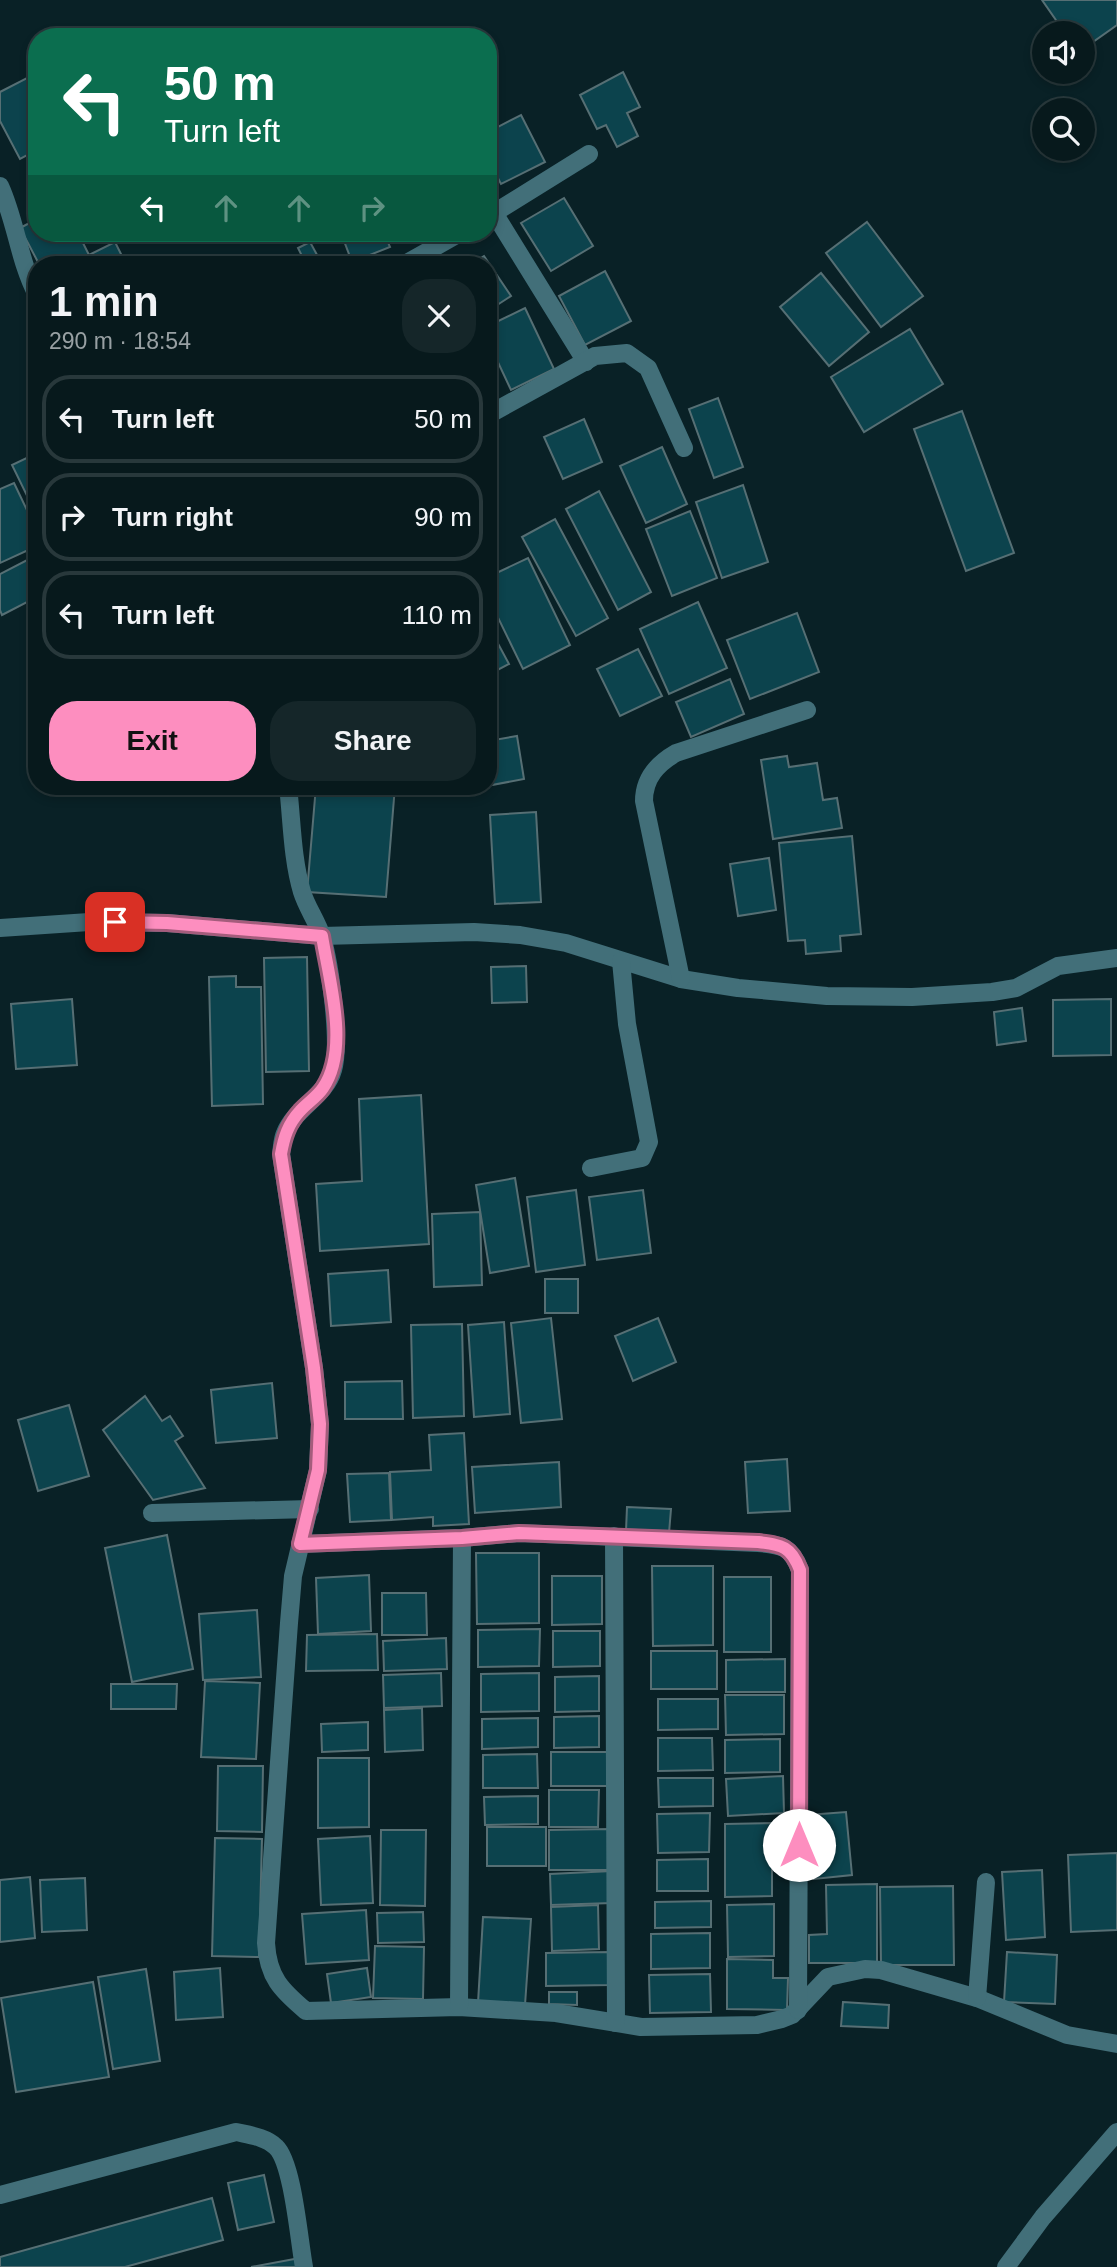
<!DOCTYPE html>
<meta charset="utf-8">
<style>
:root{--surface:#07191c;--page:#152629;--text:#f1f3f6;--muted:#98a0a3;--line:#28383b;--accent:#fd8ebf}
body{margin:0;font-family:Arial,sans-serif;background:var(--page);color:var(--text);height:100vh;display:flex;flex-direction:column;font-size:26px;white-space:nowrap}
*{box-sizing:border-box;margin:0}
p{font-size:23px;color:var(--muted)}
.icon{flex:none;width:38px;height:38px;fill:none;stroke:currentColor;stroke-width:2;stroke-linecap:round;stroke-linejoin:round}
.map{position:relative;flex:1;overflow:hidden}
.sheet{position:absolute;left:28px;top:256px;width:469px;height:539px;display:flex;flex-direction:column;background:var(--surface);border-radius:28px;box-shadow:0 4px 10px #0003,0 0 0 2px var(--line)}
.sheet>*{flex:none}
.hud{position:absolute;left:28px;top:28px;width:469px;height:214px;border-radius:28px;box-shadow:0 4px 10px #0003,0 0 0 2px var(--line);background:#0b6e4f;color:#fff;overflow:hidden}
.controls{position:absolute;left:1032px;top:21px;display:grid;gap:14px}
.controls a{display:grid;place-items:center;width:63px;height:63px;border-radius:50%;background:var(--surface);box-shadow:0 4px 10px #0003,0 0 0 2px var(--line);font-size:35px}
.pin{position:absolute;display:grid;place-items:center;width:60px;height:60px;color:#fff;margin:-30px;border-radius:14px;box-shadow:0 4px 10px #0006}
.me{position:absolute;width:77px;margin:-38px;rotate:0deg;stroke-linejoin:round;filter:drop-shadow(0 0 5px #0008)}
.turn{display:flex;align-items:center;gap:24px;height:147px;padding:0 21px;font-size:32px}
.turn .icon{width:91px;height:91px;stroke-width:2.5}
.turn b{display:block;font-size:49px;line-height:60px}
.lanes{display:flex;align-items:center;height:66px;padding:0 21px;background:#0003;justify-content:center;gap:35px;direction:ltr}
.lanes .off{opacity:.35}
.round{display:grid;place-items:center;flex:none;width:74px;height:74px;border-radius:28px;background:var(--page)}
.summary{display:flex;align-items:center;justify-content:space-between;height:119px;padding:0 21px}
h1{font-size:42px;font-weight:700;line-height:52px}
.cta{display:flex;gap:14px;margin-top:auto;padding:14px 21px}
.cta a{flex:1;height:80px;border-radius:28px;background:var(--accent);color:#111;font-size:28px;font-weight:700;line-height:80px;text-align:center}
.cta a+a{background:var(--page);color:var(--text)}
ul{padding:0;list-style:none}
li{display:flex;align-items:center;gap:21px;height:88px;margin:0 14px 10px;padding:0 7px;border:4px solid var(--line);border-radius:28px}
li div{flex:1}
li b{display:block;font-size:26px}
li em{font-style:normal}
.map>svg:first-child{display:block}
.building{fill:#0c434d;stroke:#566f74;stroke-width:2}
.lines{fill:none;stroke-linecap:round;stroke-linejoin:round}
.minor{stroke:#426f79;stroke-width:18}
.route-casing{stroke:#a45c7c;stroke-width:18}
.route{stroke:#fd8ebf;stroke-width:12}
</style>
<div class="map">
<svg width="1117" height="2267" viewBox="0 0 1117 2267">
<rect width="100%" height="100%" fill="#092126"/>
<g class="building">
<polygon points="1042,0 1117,0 1117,25 1083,49 1083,33 1065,33"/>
<polygon points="623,72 640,107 627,113 638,136 617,147 606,125 597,129 580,95"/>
<polygon points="27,78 37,97 37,150 20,159 0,121 0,92"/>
<polygon points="521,115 545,162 501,184 488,159 488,132"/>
<polygon points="564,198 593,246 551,271 521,223"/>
<polygon points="37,219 37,233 78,233 89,255 115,242 126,264 39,264 20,228"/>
<polygon points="867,222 923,296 881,327 826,253"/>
<polygon points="341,233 384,233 390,247 352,262"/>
<polygon points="310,242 322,264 306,264 298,248"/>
<polygon points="484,256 511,296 488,311 488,264 471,264"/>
<polygon points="605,271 631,321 585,345 559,296"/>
<polygon points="821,273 869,332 829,366 780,307"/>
<polygon points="525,308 554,369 511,390 488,341 488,326"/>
<polygon points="910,329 943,384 864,432 831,377"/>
<polygon points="718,398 743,467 714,478 689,409"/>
<polygon points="962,411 1014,553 966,571 914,429"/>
<polygon points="584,419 602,462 563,479 544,437"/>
<polygon points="662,447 687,504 646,523 620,466"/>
<polygon points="37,453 37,516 12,465"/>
<polygon points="14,483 37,531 37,546 0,563 0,489"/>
<polygon points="743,485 768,562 722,578 696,502"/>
<polygon points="599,491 651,592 618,610 566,509"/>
<polygon points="690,511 717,578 672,596 646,529"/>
<polygon points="555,519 608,618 576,636 522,537"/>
<polygon points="37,555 37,597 2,615 0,610 0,574"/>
<polygon points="528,558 570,645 523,669 488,597 488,577"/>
<polygon points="698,602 727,668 669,694 640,629"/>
<polygon points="797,613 819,672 750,699 727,640"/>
<polygon points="488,625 509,664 488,675"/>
<polygon points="638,649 662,696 620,716 597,669"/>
<polygon points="730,679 744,714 691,737 676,702"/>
<polygon points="517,736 524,779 476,788 476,786 488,786 488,741"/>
<polygon points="787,756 789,767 817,763 823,800 837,798 842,828 773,839 761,760"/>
<polygon points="316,786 395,786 386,897 307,892"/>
<polygon points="536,812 541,902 495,904 490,815"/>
<polygon points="852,836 861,934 840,936 841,951 806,954 805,940 788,941 779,843"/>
<polygon points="769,858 776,910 738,916 730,864"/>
<polygon points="307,957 309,1071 266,1072 264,958"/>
<polygon points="526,966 527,1002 492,1003 491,967"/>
<polygon points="236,976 236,987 261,987 263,1104 212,1106 209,977"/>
<polygon points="72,999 77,1065 16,1069 11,1004"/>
<polygon points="1111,999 1111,1055 1053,1056 1053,1000"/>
<polygon points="1022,1008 1026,1041 997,1045 994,1012"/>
<polygon points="421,1095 429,1244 320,1251 316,1184 362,1181 359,1099"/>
<polygon points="515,1178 529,1266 490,1273 476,1185"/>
<polygon points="576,1190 585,1265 536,1272 527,1197"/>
<polygon points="643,1190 651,1253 597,1260 589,1197"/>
<polygon points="480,1212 482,1285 434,1287 432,1214"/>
<polygon points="388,1270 391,1322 331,1326 328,1274"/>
<rect x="545" y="1279" width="33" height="34"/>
<polygon points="551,1318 562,1419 521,1423 511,1323"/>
<polygon points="658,1318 676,1362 633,1381 615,1336"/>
<polygon points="504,1322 510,1414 474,1417 468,1325"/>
<polygon points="462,1324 464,1416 413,1418 411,1325"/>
<polygon points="402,1381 403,1419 345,1419 345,1382"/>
<polygon points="272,1383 277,1438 216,1443 211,1390"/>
<polygon points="145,1396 162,1421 170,1416 183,1436 175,1441 205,1488 153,1500 103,1430"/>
<polygon points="69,1405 89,1476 38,1491 18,1420"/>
<polygon points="464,1433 469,1524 433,1526 433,1517 392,1520 390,1472 431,1470 429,1435"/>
<polygon points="787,1459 790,1511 748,1513 745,1462"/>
<polygon points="559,1462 561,1507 475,1513 472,1467"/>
<polygon points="389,1473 391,1520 350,1522 347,1474"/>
<polygon points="627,1507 671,1509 669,1533 626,1531"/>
<polygon points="167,1535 193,1669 132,1682 105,1548"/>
<polygon points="476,1553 539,1553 539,1623 477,1624"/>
<polygon points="652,1566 713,1566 713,1645 653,1646"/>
<polygon points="369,1575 371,1631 318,1634 316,1578"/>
<polygon points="552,1576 602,1576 602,1624 552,1625"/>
<rect x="724" y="1577" width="47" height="75"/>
<polygon points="382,1593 426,1593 427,1635 382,1635"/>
<polygon points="257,1610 261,1677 203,1680 199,1614"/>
<polygon points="540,1629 539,1666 478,1667 478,1630"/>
<polygon points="553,1631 600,1631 600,1666 553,1667"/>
<polygon points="377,1634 378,1670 306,1671 307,1635"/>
<polygon points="446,1638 447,1669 384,1671 383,1641"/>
<rect x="651" y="1651" width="66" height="38"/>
<polygon points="785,1659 785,1692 726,1692 726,1660"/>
<polygon points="441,1673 442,1706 384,1708 383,1675"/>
<polygon points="539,1673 539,1711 481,1712 481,1674"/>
<polygon points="599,1676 599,1711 555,1712 555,1677"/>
<polygon points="205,1681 260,1683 256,1759 201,1757"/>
<polygon points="111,1684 177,1684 176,1709 111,1709"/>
<polygon points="725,1695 784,1695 784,1734 726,1735"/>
<polygon points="658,1699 718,1699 718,1729 658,1730"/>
<polygon points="422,1708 423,1750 385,1752 384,1710"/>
<polygon points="599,1716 599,1747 554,1748 554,1717"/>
<polygon points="538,1718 538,1747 482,1749 482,1719"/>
<polygon points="368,1722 368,1750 322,1752 321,1724"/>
<polygon points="658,1738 712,1738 713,1770 658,1771"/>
<polygon points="780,1739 780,1772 725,1773 725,1740"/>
<polygon points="551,1752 612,1752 611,1786 551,1786"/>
<polygon points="537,1754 538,1788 483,1788 483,1755"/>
<polygon points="318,1758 369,1758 369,1827 318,1828"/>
<polygon points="218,1766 263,1766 262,1832 217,1831"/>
<polygon points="783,1776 784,1813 728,1816 726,1779"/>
<polygon points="658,1778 713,1778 713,1806 659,1807"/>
<polygon points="549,1790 599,1790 598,1827 549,1827"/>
<polygon points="538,1796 538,1824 485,1825 484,1797"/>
<polygon points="846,1812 852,1875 814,1879 808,1815"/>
<polygon points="710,1813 709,1852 658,1853 657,1814"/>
<polygon points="772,1823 772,1896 725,1897 725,1824"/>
<rect x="487" y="1827" width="59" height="39"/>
<polygon points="611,1829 611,1870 549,1870 549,1830"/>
<polygon points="381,1830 426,1830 425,1906 380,1905"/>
<polygon points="370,1836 373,1903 321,1905 318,1839"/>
<polygon points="215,1838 262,1839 259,1957 212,1956"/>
<polygon points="1117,1853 1117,1930 1071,1932 1068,1855"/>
<polygon points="708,1859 708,1891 657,1891 657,1860"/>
<polygon points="1042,1870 1045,1937 1006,1940 1002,1872"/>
<polygon points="612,1871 612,1903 551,1905 550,1874"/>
<polygon points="30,1877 35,1938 0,1942 0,1880"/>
<polygon points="85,1878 87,1930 42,1932 40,1880"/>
<polygon points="877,1884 877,1963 809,1963 809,1935 827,1934 826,1885"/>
<polygon points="953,1886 954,1965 881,1965 880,1887"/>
<polygon points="711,1901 711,1927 655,1928 655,1902"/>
<polygon points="774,1904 774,1956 728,1957 727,1905"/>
<polygon points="598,1905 599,1949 552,1951 551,1907"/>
<polygon points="366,1910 369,1960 306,1964 302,1914"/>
<polygon points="423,1912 424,1942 378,1943 377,1913"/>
<polygon points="483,1917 531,1919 525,2005 478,2003"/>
<polygon points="710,1933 710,1968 651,1969 651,1934"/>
<polygon points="375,1946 424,1947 423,1999 373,1998"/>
<polygon points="611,1952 611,1985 546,1986 546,1953"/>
<polygon points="1007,1952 1057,1955 1055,2004 1004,2002"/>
<polygon points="727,1959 773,1960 773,1978 788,1978 787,2010 727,2009"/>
<polygon points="220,1968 223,2017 176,2020 174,1972"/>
<polygon points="367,1968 371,1997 331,2003 327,1974"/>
<polygon points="146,1969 160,2061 113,2069 98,1977"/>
<polygon points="710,1974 711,2012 650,2013 649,1975"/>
<polygon points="93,1982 109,2077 16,2092 1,1998"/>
<polygon points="549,1992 577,1992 577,2005 549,2004"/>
<polygon points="843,2002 889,2005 888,2028 841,2026"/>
<polygon points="264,2175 274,2222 238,2230 228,2183"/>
<polygon points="212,2198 223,2240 125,2267 0,2267 0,2257"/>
<polygon points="300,2258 301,2267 251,2267"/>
</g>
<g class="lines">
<g class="minor">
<path d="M0,186C16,221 19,261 37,295"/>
<polyline points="405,264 460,233"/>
<polyline points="586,362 494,213 589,154"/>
<polyline points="488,415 595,356 627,353 648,368 684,448"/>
<path d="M288,786C292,821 292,858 302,892C307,908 317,921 322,937C330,964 341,1044 333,1070C326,1096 295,1108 285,1133C282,1139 282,1148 281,1154L314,1368L320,1424L318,1470L293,1576L289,1623L266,1943C268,1977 281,1990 306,2011L459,2007L556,2013L641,2027L757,2025L782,2019L792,2015L828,1977L865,1969L881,1970L977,1998L1067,2035L1117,2044"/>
<polyline points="0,928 89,922 167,923 322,936 474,932 520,935 566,943 681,979 738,988 827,996 912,997 992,992 1016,988 1058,966 1117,958"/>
<path d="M681,979L644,801C644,778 657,764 676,753L807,710"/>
<polyline points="591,1168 642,1158 649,1142 627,1024 621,961"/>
<polyline points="152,1513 310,1509"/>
<polyline points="614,1536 616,2023"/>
<path d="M300,1544L462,1538L519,1533L758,1543C782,1545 791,1546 800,1570L798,2010"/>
<polyline points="977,1998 986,1882"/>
<polyline points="459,2007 462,1538"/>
<path d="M0,2195L236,2132C249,2135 266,2137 276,2147C293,2163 299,2241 304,2267"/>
<polyline points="1006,2267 1043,2217 1117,2132"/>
</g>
</g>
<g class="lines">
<defs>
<path id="route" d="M115,922L167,923L322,936C329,980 350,1049 323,1088C317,1097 307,1103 300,1111C288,1124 284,1137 281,1154L314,1368L320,1424L318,1470L300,1544L462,1538L519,1533L758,1542C782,1545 791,1546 800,1570L799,1845"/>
</defs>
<use href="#route" class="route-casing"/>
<use href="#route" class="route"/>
</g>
</svg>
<div class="controls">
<a><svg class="icon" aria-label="sound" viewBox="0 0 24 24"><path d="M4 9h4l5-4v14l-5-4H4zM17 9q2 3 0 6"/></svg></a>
<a><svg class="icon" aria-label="search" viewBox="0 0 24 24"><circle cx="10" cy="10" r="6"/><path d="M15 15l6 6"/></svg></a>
</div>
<div class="pin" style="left:115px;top:922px;background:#d93025"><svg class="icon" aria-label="arrive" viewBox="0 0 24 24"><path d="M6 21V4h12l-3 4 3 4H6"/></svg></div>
<svg class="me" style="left:799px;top:1845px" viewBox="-20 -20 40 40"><circle r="19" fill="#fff"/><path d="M0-13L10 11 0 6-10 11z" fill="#fd8ebf"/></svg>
<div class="hud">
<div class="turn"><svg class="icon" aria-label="left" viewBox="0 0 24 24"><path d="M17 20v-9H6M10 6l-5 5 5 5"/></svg><div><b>50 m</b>Turn left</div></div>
<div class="lanes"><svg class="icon" aria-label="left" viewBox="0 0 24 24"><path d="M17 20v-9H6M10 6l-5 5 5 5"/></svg><svg class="icon off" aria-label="ahead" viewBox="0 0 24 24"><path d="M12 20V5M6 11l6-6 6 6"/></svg><svg class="icon off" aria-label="ahead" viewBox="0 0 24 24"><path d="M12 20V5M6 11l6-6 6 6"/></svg><svg class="icon off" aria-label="right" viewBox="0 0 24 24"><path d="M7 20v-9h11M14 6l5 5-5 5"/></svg></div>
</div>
<section class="sheet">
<div class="summary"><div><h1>1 min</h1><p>290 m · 18:54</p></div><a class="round"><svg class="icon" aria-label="close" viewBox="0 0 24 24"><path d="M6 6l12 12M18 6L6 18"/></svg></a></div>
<ul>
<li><svg class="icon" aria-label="left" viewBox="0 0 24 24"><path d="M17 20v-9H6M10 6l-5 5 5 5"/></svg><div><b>Turn left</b></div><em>50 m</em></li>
<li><svg class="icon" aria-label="right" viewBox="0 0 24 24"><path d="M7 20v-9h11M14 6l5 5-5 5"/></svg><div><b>Turn right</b></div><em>90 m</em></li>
<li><svg class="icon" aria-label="left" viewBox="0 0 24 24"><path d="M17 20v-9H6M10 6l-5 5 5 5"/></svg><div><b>Turn left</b></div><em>110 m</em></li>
</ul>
<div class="cta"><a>Exit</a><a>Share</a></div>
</section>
</div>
